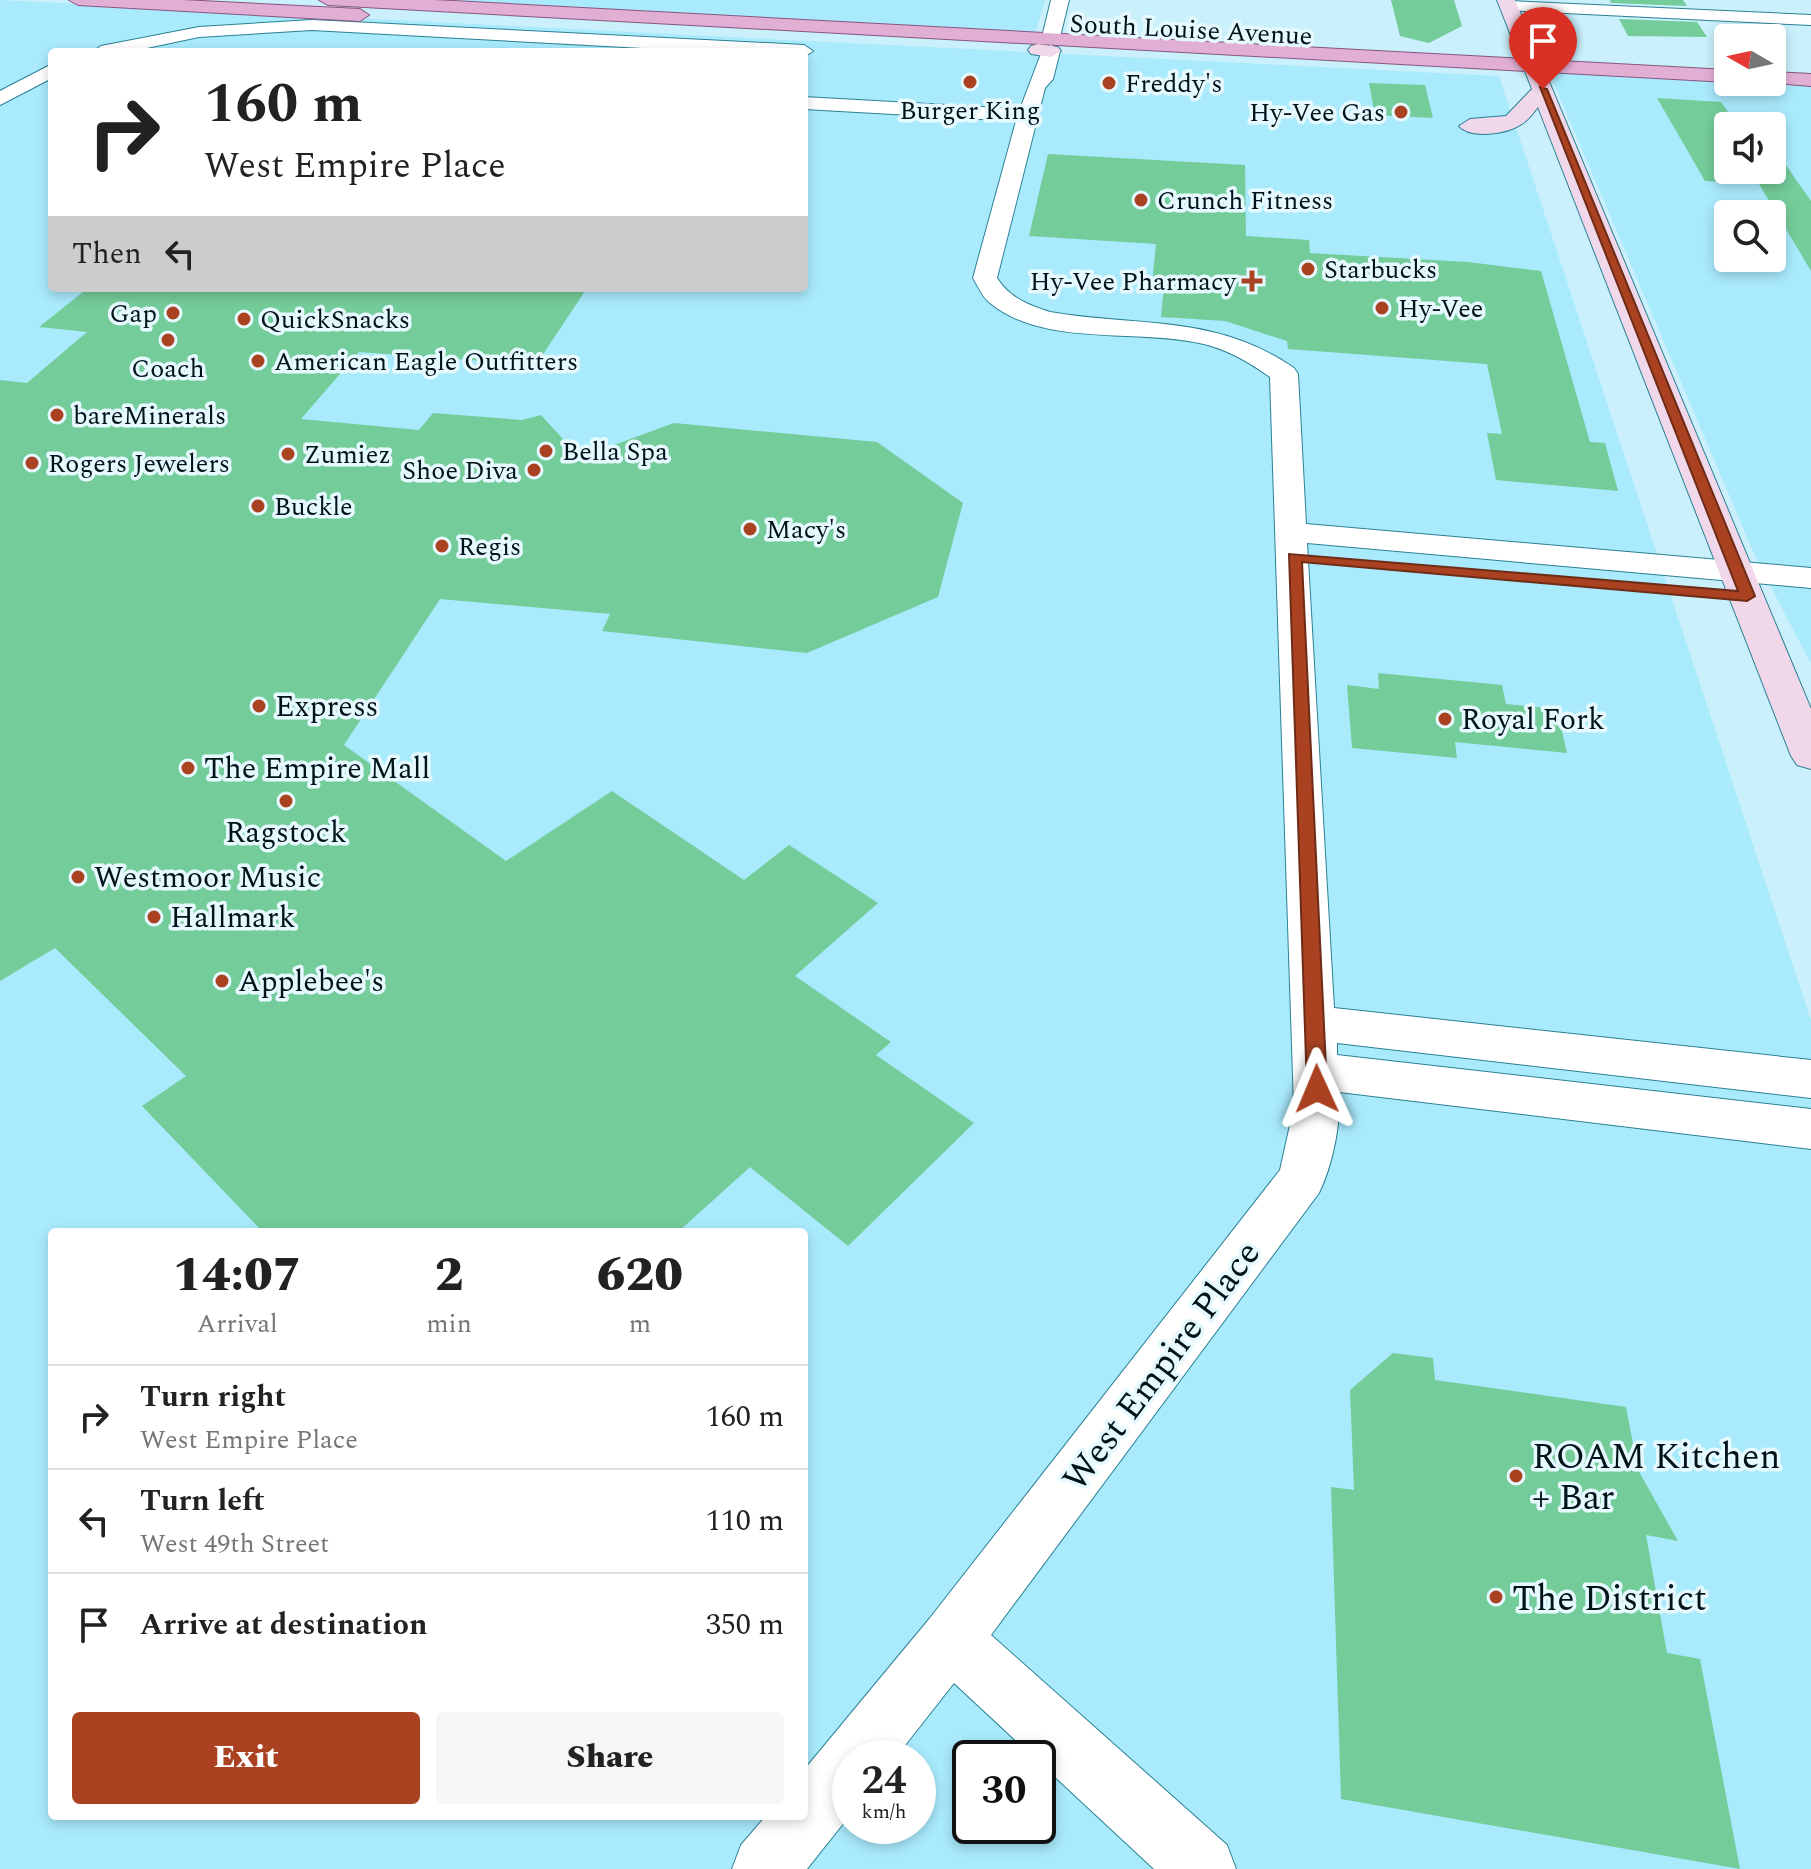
<!DOCTYPE html>
<style>
:root{--surface:#fff;--page:#f6f6f6;--text:#222;--muted:#767676;--line:#e0e0e0;--accent:#aa4221}
body{margin:0;font-family:Spectral,serif;background:var(--page);color:var(--text);height:100vh;display:flex;flex-direction:column;font-size:30px;white-space:nowrap}
*{box-sizing:border-box;margin:0}
p{font-size:26px;color:var(--muted)}
.icon{flex:none;width:44px;height:44px;fill:none;stroke:currentColor;stroke-width:2;stroke-linecap:round;stroke-linejoin:round}
.map{position:relative;flex:1;overflow:hidden}
.panel{position:absolute;left:48px;top:1228px;width:760px;height:592px;display:flex;flex-direction:column;background:var(--surface);border-radius:8px;box-shadow:0 4px 12px #0003}
.panel>*{flex:none}
.top-card{position:absolute;left:48px;top:48px;width:760px;height:244px;border-radius:8px;box-shadow:0 4px 12px #0003;background:#fff;color:var(--text);overflow:hidden}
.needle{width:52px;rotate:279deg}
.fabs{position:absolute;left:1714px;top:24px;display:grid;gap:16px}
.fabs a{display:grid;place-items:center;width:72px;height:72px;border-radius:8px;background:var(--surface);box-shadow:0 4px 12px #0003;font-size:40px}
.speed{position:absolute;left:832px;top:1740px;display:flex;gap:16px;font-size:40px;font-weight:700;text-align:center}
.speed>*{display:grid;place-content:center;width:104px;height:104px;border-radius:50%;background:var(--surface);box-shadow:0 4px 12px #0003;line-height:1}
.speed small{font-size:20px;font-weight:400}
.speed .limit{border:4px solid #111;border-radius:12px;background:#fff;color:#111}
.pin{position:absolute;display:grid;place-items:center;width:68px;height:68px;color:#fff;margin:-82px -34px;border-radius:50% 50% 50% 0;rotate:-45deg;box-shadow:0 0 8px #0007}
.pin .icon{rotate:45deg}
.me{position:absolute;width:88px;margin:-44px;rotate:359deg;stroke-linejoin:round;filter:drop-shadow(0 0 6px #0008)}
.turn{display:flex;align-items:center;gap:28px;height:168px;padding:0 24px;font-size:36px}
.turn .icon{width:104px;height:104px;stroke-width:2.5}
.turn b{display:block;font-size:56px;line-height:68px}
.then{display:flex;align-items:center;height:76px;padding:0 24px;background:#0003;gap:16px;font-size:30px}
.eta{display:flex;justify-content:space-evenly;align-items:center;height:136px;text-align:center}
.eta b{font-size:48px;font-weight:800;line-height:56px}
.action{display:flex;gap:16px;margin-top:auto;padding:16px 24px}
.action a{flex:1;height:92px;border-radius:8px;background:var(--accent);color:#fff;font-size:32px;font-weight:800;line-height:92px;text-align:center}
.action a+a{background:var(--page);color:var(--text)}
ul{padding:0;list-style:none}
li{display:flex;align-items:center;gap:24px;height:104px;padding:0 24px;border-top:2px solid var(--line)}
li div{flex:1}
li b{display:block;font-size:30px}
li em{font-style:normal}
.map>svg:first-child{display:block}
.built{fill:#a9eafd;fill-rule:evenodd}
.building{fill:#74cc9a}
.lines{fill:none;stroke-linecap:round;stroke-linejoin:round}
.minor-casing{stroke:#2b8096;stroke-width:2}
.secondary-casing{stroke:#2b8096;stroke-width:2}
.primary-casing{stroke:#875680;stroke-width:2}
.minor{fill:#fff;fill-rule:evenodd}
.secondary{fill:#f1d7ea;fill-rule:evenodd}
.primary{fill:#e2afd4;fill-rule:evenodd}
.route{fill:#aa4221;stroke:#6e2b15;stroke-width:2}
.poi-dot{fill:#aa4221;stroke:#e6f9ff;stroke-width:3}
.labels{text-anchor:middle;stroke-width:7;stroke-linejoin:round;paint-order:stroke}
.far-street-label{font-size:26px;fill:#001319;stroke:#e6f9ff}
.far-poi-label{font-size:26px;fill:#001319;stroke:#e6f9ff;text-anchor:start}
.poi-label{font-size:30px;fill:#001319;stroke:#e6f9ff;text-anchor:start}
.near-street-label{font-size:36px;fill:#001319;stroke:#e6f9ff}
.near-poi-label{font-size:36px;fill:#001319;stroke:#e6f9ff;text-anchor:start}
</style>
<div class="map">
<svg width="1811" height="1869" viewBox="0 0 1811 1869">
<rect width="100%" height="100%" fill="#c9f0fb"/>
<g class="built">
<path d="M0,0L1499,76L1811,1020V1869H0ZM52,52H804V288H52ZM52,1232H804V1816H52ZM850,1758H918V1826H850ZM970,1758H1038V1826H970Z"/>
<polygon points="384,0 1045,0 1035,33"/>
<path d="M1549,72L1811,85V664L1756,558ZM1728,126H1772V170H1728ZM1728,214H1772V258H1728Z"/>
</g>
<g class="building">
<polygon points="1391,0 1454,0 1462,26 1429,43 1400,36"/>
<polygon points="1610,0 1683,0 1687,6 1611,3"/>
<polygon points="1619,19 1697,22 1707,37 1628,36"/>
<polygon points="1369,83 1425,85 1433,118 1375,115"/>
<polygon points="1657,98 1721,102 1738,126 1728,126 1728,170 1772,170 1772,160 1783,161 1811,201 1811,271 1759,184 1705,181"/>
<polygon points="1048,154 1245,165 1246,236 1309,240 1310,253 1468,262 1541,271 1590,442 1605,443 1618,491 1496,480 1487,433 1502,434 1487,364 1288,349 1287,341 1225,321 1161,317 1164,285 1152,284 1156,244 1029,236"/>
<polygon points="88,288 587,288 536,365 359,352 301,419 419,430 433,413 522,420 541,415 573,450 595,452 674,423 877,442 963,503 938,597 807,653 602,631 610,614 440,599 344,745 506,861 612,791 744,880 789,845 878,903 795,976 891,1042 876,1055 974,1123 848,1246 750,1167 678,1232 263,1232 142,1106 186,1076 55,948 0,981 0,380 27,383 87,332 39,327"/>
<polygon points="1378,673 1502,685 1506,704 1557,709 1567,753 1455,742 1457,758 1352,748 1347,685 1379,689"/>
<polygon points="1393,1353 1433,1358 1435,1380 1626,1407 1638,1470 1678,1541 1646,1535 1667,1653 1700,1659 1740,1869 1341,1799 1331,1487 1354,1490 1350,1390"/>
</g>
<g class="lines">
<defs>
<g id="minor">
<polygon points="1051,0 1069,0 1060,37 1051,43 1042,37"/>
<polygon points="1509,1 1811,15 1811,25 1503,10 1500,6"/>
<polygon points="312,20 804,45 813,51 804,57 804,52 717,52 312,30 199,37 128,52 92,52 101,46 199,27"/>
<path d="M1051,45L1060,51L1053,79L1045,88L997,278C1010,298 1028,305 1050,312C1138,327 1216,314 1294,368L1298,374L1306,524L1811,568V588L1307,543L1334,1008L1811,1060V1098L1337,1043V1055L1811,1109V1149L1339,1092C1341,1123 1333,1164 1319,1193L991,1635L1227,1845L1236,1869H1154L954,1683L895,1758H850V1815L807,1869H732L741,1845L766,1816H804V1770L930,1618L1280,1170L1294,1107L1270,377C1249,362 1225,348 1199,343C1135,329 1043,347 990,303C982,297 978,286 973,278L1016,121L804,109V97L1020,109L1042,51Z"/>
<polygon points="52,64 52,78 0,105 0,91"/>
</g>
<g id="secondary">
<path d="M1497,0H1515L1811,709V769L1797,765L1791,756L1538,107C1533,113 1528,121 1520,125C1507,134 1470,139 1459,126L1470,119L1506,116L1532,89Z"/>
<polygon points="1038,44 1058,47 1061,51 1051,57 1031,54 1028,50 1031,46"/>
</g>
<g id="primary">
<polygon points="69,0 182,0 360,9 369,15 360,21 78,5"/>
<polygon points="319,0 434,0 1728,70 1728,82 328,5"/>
<polygon points="1772,72 1811,74 1811,86 1765,82 1772,82"/>
</g>
</defs>
<use href="#minor" class="minor-casing"/>
<use href="#secondary" class="secondary-casing"/>
<use href="#primary" class="primary-casing"/>
<use href="#minor" class="minor"/>
<use href="#secondary" class="secondary"/>
<use href="#primary" class="primary"/>
</g>
<polygon class="route" points="1540,87 1547,89 1755,596 1747,601 1302,562 1327,1089 1317,1097 1307,1089 1289,554 1738,591"/>
<g class="poi-dot">
<circle cx="970" cy="82" r="8"/>
<circle cx="1109" cy="83" r="8"/>
<circle cx="1401" cy="112" r="8"/>
<circle cx="1141" cy="200" r="8"/>
<circle cx="1308" cy="269" r="8"/>
<path d="M1248 269h8v8h8v8h-8v8h-8v-8h-8v-8h8z"/>
<circle cx="1382" cy="308" r="8"/>
<circle cx="173" cy="313" r="8"/>
<circle cx="244" cy="319" r="8"/>
<circle cx="168" cy="340" r="8"/>
<circle cx="258" cy="361" r="8"/>
<circle cx="57" cy="415" r="8"/>
<circle cx="546" cy="451" r="8"/>
<circle cx="288" cy="454" r="8"/>
<circle cx="32" cy="463" r="8"/>
<circle cx="534" cy="470" r="8"/>
<circle cx="258" cy="506" r="8"/>
<circle cx="750" cy="529" r="8"/>
<circle cx="442" cy="546" r="8"/>
<circle cx="259" cy="706" r="8"/>
<circle cx="1445" cy="719" r="8"/>
<circle cx="188" cy="768" r="8"/>
<circle cx="286" cy="801" r="8"/>
<circle cx="78" cy="877" r="8"/>
<circle cx="154" cy="917" r="8"/>
<circle cx="222" cy="981" r="8"/>
<circle cx="1516" cy="1476" r="8"/>
<circle cx="1496" cy="1597" r="8"/>
</g>
<g class="labels">
<g class="far-street-label">
<text transform="translate(1191 29) rotate(3)" y="9">South Louise Avenue</text>
</g>
<g class="far-poi-label">
<text x="1125" y="92">Freddy's</text>
<text x="970" y="119" text-anchor="middle">Burger King</text>
<text x="1385" y="121" text-anchor="end">Hy-Vee Gas</text>
<text x="1157" y="209">Crunch Fitness</text>
<text x="1324" y="278">Starbucks</text>
<text x="1236" y="290" text-anchor="end">Hy-Vee Pharmacy</text>
<text x="1398" y="317">Hy-Vee</text>
<text x="157" y="322" text-anchor="end">Gap</text>
<text x="260" y="328">QuickSnacks</text>
<text x="274" y="370">American Eagle Outfitters</text>
<text x="168" y="377" text-anchor="middle">Coach</text>
<text x="73" y="424">bareMinerals</text>
<text x="562" y="460">Bella Spa</text>
<text x="304" y="463">Zumiez</text>
<text x="48" y="472">Rogers Jewelers</text>
<text x="518" y="479" text-anchor="end">Shoe Diva</text>
<text x="274" y="515">Buckle</text>
<text x="766" y="538">Macy's</text>
<text x="458" y="555">Regis</text>
</g>
<g class="poi-label">
<text x="275" y="716">Express</text>
<text x="1461" y="729">Royal Fork</text>
<text x="204" y="778">The Empire Mall</text>
<text x="286" y="842" text-anchor="middle">Ragstock</text>
<text x="94" y="887">Westmoor Music</text>
<text x="170" y="927">Hallmark</text>
<text x="238" y="991">Applebee's</text>
</g>
<g class="near-street-label">
<text transform="translate(1160 1365) rotate(-53)" y="13">West Empire Place</text>
</g>
<g class="near-poi-label">
<text x="1532" y="1468">ROAM Kitchen<tspan x="1532" dy="41">+ Bar</tspan></text>
<text x="1512" y="1610">The District</text>
</g>
</g>
</svg>
<div class="fabs">
<a><svg class="needle" viewBox="-14 -14 28 28"><path d="M0-13l5 13h-10z" fill="#e53935"/><path d="M0 13l5-13h-10z" fill="#767676"/></svg></a>
<a><svg class="icon" aria-label="sound" viewBox="0 0 24 24"><path d="M4 9h4l5-4v14l-5-4H4zM17 9q2 3 0 6"/></svg></a>
<a><svg class="icon" aria-label="search" viewBox="0 0 24 24"><circle cx="10" cy="10" r="6"/><path d="M15 15l6 6"/></svg></a>
</div>
<div class="speed"><div>24<small>km/h</small></div><div class="limit">30</div></div>
<div class="pin" style="left:1543px;top:89px;background:#d93025"><svg class="icon" aria-label="arrive" viewBox="0 0 24 24"><path d="M6 21V4h12l-3 4 3 4H6"/></svg></div>
<svg class="me" style="left:1317px;top:1089px" viewBox="-20 -20 40 40"><path d="M0-17L14 15 0 8-14 15z" fill="#aa4221" stroke="#fff" stroke-width="4"/></svg>
<div class="top-card">
<div class="turn"><svg class="icon" aria-label="right" viewBox="0 0 24 24"><path d="M7 20v-9h11M14 6l5 5-5 5"/></svg><div><b>160 m</b>West Empire Place</div></div>
<div class="then">Then<svg class="icon" aria-label="left" viewBox="0 0 24 24"><path d="M17 20v-9H6M10 6l-5 5 5 5"/></svg></div>
</div>
<section class="panel">
<div class="eta">
<div><b>14:07</b><p>Arrival</p></div>
<div><b>2</b><p>min</p></div>
<div><b>620</b><p>m</p></div>
</div>
<ul>
<li><svg class="icon" aria-label="right" viewBox="0 0 24 24"><path d="M7 20v-9h11M14 6l5 5-5 5"/></svg><div><b>Turn right</b><p>West Empire Place</p></div><em>160 m</em></li>
<li><svg class="icon" aria-label="left" viewBox="0 0 24 24"><path d="M17 20v-9H6M10 6l-5 5 5 5"/></svg><div><b>Turn left</b><p>West 49th Street</p></div><em>110 m</em></li>
<li><svg class="icon" aria-label="arrive" viewBox="0 0 24 24"><path d="M6 21V4h12l-3 4 3 4H6"/></svg><div><b>Arrive at destination</b></div><em>350 m</em></li>
</ul>
<div class="action"><a>Exit</a><a>Share</a></div>
</section>
</div>
